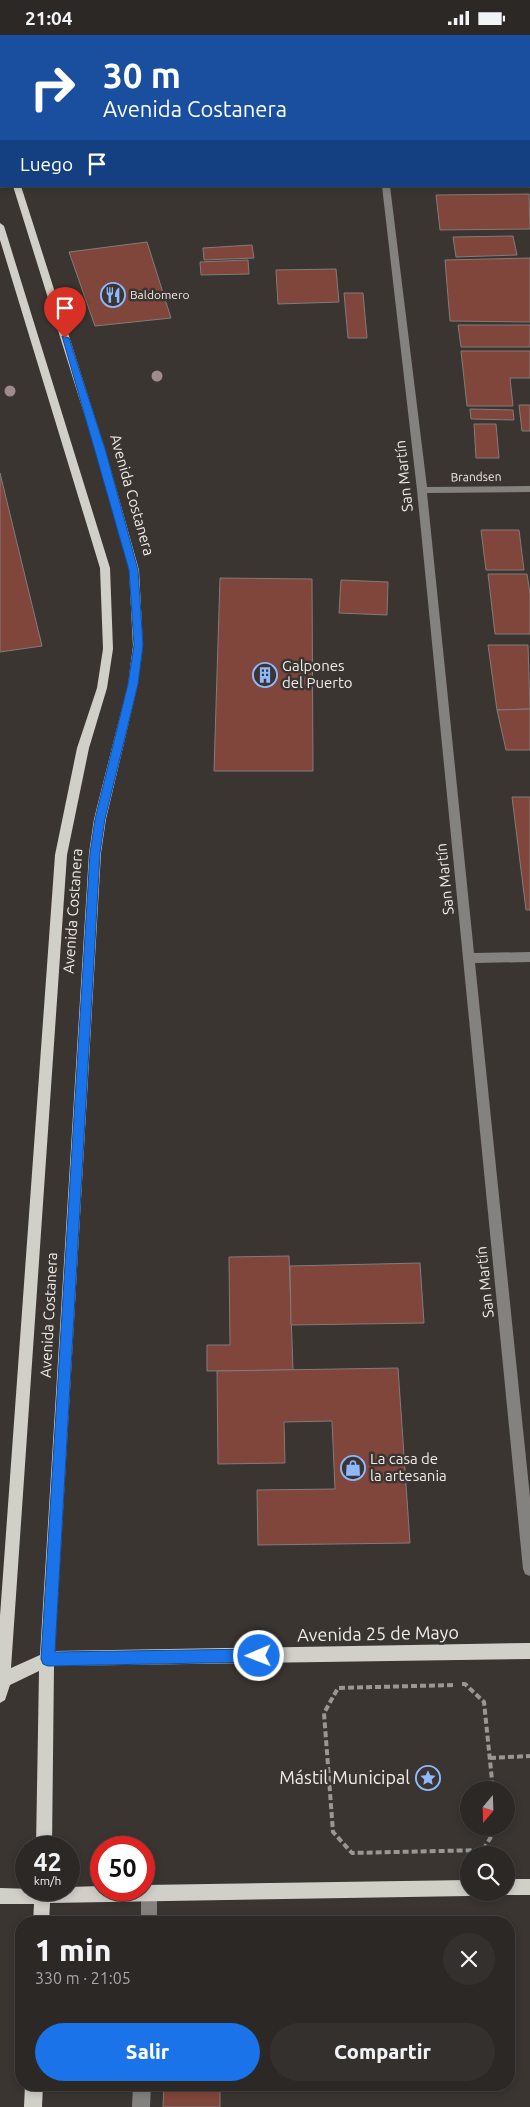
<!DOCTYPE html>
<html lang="es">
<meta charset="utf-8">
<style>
:root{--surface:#2c2825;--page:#34302d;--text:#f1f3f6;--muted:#a6a6a7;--line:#484442;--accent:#1a73e8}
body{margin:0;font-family:Ubuntu,sans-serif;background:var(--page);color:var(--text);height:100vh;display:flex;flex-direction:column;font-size:19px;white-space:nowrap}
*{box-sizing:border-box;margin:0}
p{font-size:16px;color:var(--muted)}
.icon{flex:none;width:28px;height:28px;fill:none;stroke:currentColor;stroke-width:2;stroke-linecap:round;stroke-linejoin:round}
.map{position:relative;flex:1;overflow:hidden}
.details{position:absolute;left:15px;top:1881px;width:500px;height:175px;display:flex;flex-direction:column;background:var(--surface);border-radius:20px;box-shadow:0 2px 8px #0003,0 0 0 1px var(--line)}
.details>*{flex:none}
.hud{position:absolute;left:0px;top:0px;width:530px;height:152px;box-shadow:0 2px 8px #0003,0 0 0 1px var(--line);background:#1a4fa0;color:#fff;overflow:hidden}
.needle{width:32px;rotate:199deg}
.tools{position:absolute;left:460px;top:1746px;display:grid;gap:10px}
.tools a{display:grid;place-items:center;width:55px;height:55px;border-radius:50%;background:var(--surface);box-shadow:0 2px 8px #0003,0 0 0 1px var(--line);font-size:25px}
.speed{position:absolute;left:15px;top:1801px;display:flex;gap:10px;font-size:25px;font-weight:700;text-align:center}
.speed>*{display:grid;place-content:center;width:65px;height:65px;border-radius:50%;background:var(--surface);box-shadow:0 2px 8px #0003,0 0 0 1px var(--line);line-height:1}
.speed small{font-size:12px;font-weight:400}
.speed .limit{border:8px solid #d22;background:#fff;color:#111}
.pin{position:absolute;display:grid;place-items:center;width:42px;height:42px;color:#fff;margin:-51px -21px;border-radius:50% 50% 50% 0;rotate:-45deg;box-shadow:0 0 5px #0007}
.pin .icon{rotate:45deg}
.me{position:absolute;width:55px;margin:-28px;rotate:269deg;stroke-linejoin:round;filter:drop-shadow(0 0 4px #0008)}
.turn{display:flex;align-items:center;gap:18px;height:105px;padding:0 20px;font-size:22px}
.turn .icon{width:65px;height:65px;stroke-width:2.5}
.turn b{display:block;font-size:35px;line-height:42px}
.then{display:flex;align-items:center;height:48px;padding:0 20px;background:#0003;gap:10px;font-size:19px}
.round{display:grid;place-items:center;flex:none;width:52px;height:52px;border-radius:26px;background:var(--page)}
.headline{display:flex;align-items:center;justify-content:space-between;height:85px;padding:0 20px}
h1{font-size:30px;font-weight:800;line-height:38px}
.button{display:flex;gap:10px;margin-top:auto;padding:10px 20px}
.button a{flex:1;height:58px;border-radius:30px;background:var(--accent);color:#fff;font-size:20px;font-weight:800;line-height:58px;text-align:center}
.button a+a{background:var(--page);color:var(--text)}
.status{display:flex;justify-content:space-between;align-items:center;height:35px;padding:0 25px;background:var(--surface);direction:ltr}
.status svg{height:14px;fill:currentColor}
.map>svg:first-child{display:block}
.building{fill:#81463b;stroke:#837b7a}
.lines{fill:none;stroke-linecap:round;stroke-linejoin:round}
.path{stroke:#9a9693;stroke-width:4;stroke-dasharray:6 3;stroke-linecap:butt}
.minor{fill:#83827f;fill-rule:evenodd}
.major{fill:#d0cfc8;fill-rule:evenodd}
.tree{fill:#a18a8e}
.route{fill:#1a73e8;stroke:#114b97}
.labels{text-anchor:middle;stroke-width:5;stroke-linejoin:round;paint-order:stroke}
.far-poi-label{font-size:12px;fill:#eeebe8;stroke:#3a3531;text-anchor:start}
.far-street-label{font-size:12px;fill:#eeebe8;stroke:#3a3531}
.street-label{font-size:15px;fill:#eeebe8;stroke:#3a3531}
.poi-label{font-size:15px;fill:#eeebe8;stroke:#3a3531;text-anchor:start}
.near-street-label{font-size:18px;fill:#eeebe8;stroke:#3a3531}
.near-poi-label{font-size:18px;fill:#eeebe8;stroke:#3a3531;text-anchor:end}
</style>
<div class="status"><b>21:04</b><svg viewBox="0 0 49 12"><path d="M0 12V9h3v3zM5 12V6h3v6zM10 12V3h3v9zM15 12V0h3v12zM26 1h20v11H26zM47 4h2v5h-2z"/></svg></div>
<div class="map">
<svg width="530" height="2072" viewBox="0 0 530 2072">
<rect width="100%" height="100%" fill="#3a3531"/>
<g class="building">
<rect x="277" y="0" width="72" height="1"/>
<polygon points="529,11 530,11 530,68 529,61"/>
<polygon points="529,159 530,194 440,195 436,160"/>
<polygon points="513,201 517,220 456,222 453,202"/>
<polygon points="147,207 171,283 95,291 69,217"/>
<polygon points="252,210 254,223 204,225 203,213"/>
<polygon points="530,223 530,287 450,286 445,225"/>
<polygon points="248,225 249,239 201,240 200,227"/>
<polygon points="336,234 339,267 278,269 276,235"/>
<polygon points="344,258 363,258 367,303 348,303"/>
<polygon points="458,290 530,290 530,312 461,312"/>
<polygon points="461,316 530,316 530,343 510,343 513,371 467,371"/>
<polygon points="519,370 530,370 530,396 522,396"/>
<polygon points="470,374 513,375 514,385 471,384"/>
<polygon points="474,389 496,389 499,423 476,423"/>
<polygon points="0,438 42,611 0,617"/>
<polygon points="481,495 519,495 524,535 486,535"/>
<polygon points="488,539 527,539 530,559 530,599 495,599"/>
<polygon points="220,543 312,544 313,736 214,736"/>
<polygon points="341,545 388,547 387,580 339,578"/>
<polygon points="488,610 528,610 530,674 497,675"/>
<polygon points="530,674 530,715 506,715 497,675"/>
<polygon points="512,762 530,762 530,875 526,875"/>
<polygon points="289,1221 293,1335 207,1336 207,1310 230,1310 229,1222"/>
<polygon points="420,1228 424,1288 291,1290 290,1231"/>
<polygon points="398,1333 410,1508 258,1510 257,1455 335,1454 332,1386 284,1387 285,1428 218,1429 217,1336"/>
<polygon points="164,2050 220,2050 220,2072 163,2072"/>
</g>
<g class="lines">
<g class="path">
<polyline points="462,1649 465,1649 484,1667 493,1755"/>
<polyline points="453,1650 338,1653 324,1678 333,1797 352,1818 483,1815 497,1792"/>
<polyline points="490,1723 530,1721"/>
</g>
<g class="minor">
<polygon points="61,0 71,0 72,1 62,1"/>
<rect x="371" y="0" width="8" height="1"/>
<polygon points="530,134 530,140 529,140 529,135"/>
<polygon points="382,151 390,151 427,452 530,451 530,457 427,458 474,918 530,917 530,927 475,928 530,1462 530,1541 525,1539 523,1534 417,455"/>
<polygon points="149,1850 155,1852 157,1858 157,1888 141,1888 141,1858 144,1852"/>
<polygon points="133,2050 151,2050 150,2072 132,2072"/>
</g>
<g class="major">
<rect x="0" y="97" width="1" height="8"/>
<polygon points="13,151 21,151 106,417 139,535 143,611 138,649 106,784 101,818 55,1616 530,1608 530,1624 54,1631 52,1812 36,1812 39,1636 10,1650 5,1665 0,1668 0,1581 55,820 77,713 97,653 103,614 100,533 0,205 0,188 4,191 110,533 113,614 107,653 89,713 67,820 11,1633 40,1620 89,818 94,784 128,649 133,611 129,535 96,417"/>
<polygon points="506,1844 530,1844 530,1860 506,1860 500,1858 506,1858"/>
<polygon points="469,1845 469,1858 475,1858 469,1861 50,1868 49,1888 33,1888 34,1869 0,1869 0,1853 69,1855 69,1852 101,1851 101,1855 144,1855 144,1850"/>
<polygon points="25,2050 43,2050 42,2072 24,2072"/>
</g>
</g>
<g class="tree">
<circle cx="157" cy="341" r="5.5"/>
<circle cx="10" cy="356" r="5.5"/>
</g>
<polygon class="route" points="62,301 69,303 106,417 138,535 143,610 138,649 105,784 100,818 55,1617 259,1614 264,1616 266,1621 264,1625 259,1627 48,1631 43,1629 41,1624 90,818 95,784 128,649 134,610 129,535"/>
<defs>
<symbol id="restaurant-ring" viewBox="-11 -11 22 22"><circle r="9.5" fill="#3a3531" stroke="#8fb8fd" stroke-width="1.5"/><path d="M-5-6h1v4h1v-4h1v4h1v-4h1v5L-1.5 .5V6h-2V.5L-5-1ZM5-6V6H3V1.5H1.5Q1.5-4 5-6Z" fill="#8fb8fd"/></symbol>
<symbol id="building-ring" viewBox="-11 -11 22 22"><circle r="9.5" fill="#3a3531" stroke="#8fb8fd" stroke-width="1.5"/><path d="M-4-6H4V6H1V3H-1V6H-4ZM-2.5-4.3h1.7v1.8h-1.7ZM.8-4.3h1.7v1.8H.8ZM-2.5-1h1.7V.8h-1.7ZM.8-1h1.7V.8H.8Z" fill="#8fb8fd"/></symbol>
<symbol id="shop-ring" viewBox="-11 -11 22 22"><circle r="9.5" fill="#3a3531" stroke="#8fb8fd" stroke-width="1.5"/><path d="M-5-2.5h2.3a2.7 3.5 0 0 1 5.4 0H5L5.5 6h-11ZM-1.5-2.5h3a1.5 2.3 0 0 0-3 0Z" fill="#8fb8fd"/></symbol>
<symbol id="sight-ring" viewBox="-11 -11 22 22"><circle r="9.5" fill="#3a3531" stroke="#8fb8fd" stroke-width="1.5"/><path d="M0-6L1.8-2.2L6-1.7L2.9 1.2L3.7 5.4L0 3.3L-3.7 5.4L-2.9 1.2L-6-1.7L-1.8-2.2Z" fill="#8fb8fd"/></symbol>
</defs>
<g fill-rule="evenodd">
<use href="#restaurant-ring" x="99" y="246" width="28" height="28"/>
<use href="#building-ring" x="251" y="626" width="28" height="28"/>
<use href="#shop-ring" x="339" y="1419" width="28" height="28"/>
<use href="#sight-ring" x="414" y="1729" width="28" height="28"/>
</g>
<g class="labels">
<g class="far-poi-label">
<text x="130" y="264">Baldomero</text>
</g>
<g class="far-street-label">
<text transform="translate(476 442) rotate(-1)" y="4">Brandsen</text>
</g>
<g class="street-label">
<text transform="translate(404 441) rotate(-96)" y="5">San Martín</text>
<text transform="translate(132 460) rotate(74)" y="5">Avenida Costanera</text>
<text transform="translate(445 844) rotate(-96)" y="5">San Martín</text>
<text transform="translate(73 876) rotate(-86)" y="5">Avenida Costanera</text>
<text transform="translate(485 1247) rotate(-96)" y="5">San Martín</text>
<text transform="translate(49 1280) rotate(-87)" y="5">Avenida Costanera</text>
</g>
<g class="poi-label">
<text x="282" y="636">Galpones<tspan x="282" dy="17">del Puerto</tspan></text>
<text x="370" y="1429">La casa de<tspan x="370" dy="17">la artesania</tspan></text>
</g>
<g class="near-street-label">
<text transform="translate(378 1599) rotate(-1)" y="6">Avenida 25 de Mayo</text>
</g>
<g class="near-poi-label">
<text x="410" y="1749">Mástil Municipal</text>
</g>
</g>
</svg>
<div class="tools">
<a><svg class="needle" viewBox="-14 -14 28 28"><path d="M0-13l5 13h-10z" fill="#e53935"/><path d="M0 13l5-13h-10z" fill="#a6a6a7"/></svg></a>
<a><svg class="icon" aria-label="search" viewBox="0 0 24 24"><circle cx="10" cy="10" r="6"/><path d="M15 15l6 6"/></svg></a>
</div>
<div class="speed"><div>42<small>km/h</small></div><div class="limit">50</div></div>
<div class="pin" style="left:65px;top:303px;background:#d93025"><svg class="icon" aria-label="arrive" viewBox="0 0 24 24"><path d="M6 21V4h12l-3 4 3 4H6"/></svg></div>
<svg class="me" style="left:259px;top:1621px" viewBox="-20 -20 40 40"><circle r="17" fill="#1a73e8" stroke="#fff" stroke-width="3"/><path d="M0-11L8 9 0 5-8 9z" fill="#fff"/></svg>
<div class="hud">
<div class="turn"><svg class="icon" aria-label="right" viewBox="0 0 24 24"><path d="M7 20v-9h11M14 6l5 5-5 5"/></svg><div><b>30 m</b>Avenida Costanera</div></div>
<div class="then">Luego<svg class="icon" aria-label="arrive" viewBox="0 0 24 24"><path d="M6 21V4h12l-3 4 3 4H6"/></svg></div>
</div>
<section class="details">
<div class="headline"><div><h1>1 min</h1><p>330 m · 21:05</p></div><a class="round"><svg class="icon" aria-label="close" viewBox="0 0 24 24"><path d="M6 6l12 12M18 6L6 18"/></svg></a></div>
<div class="button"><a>Salir</a><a>Compartir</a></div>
</section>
</div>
